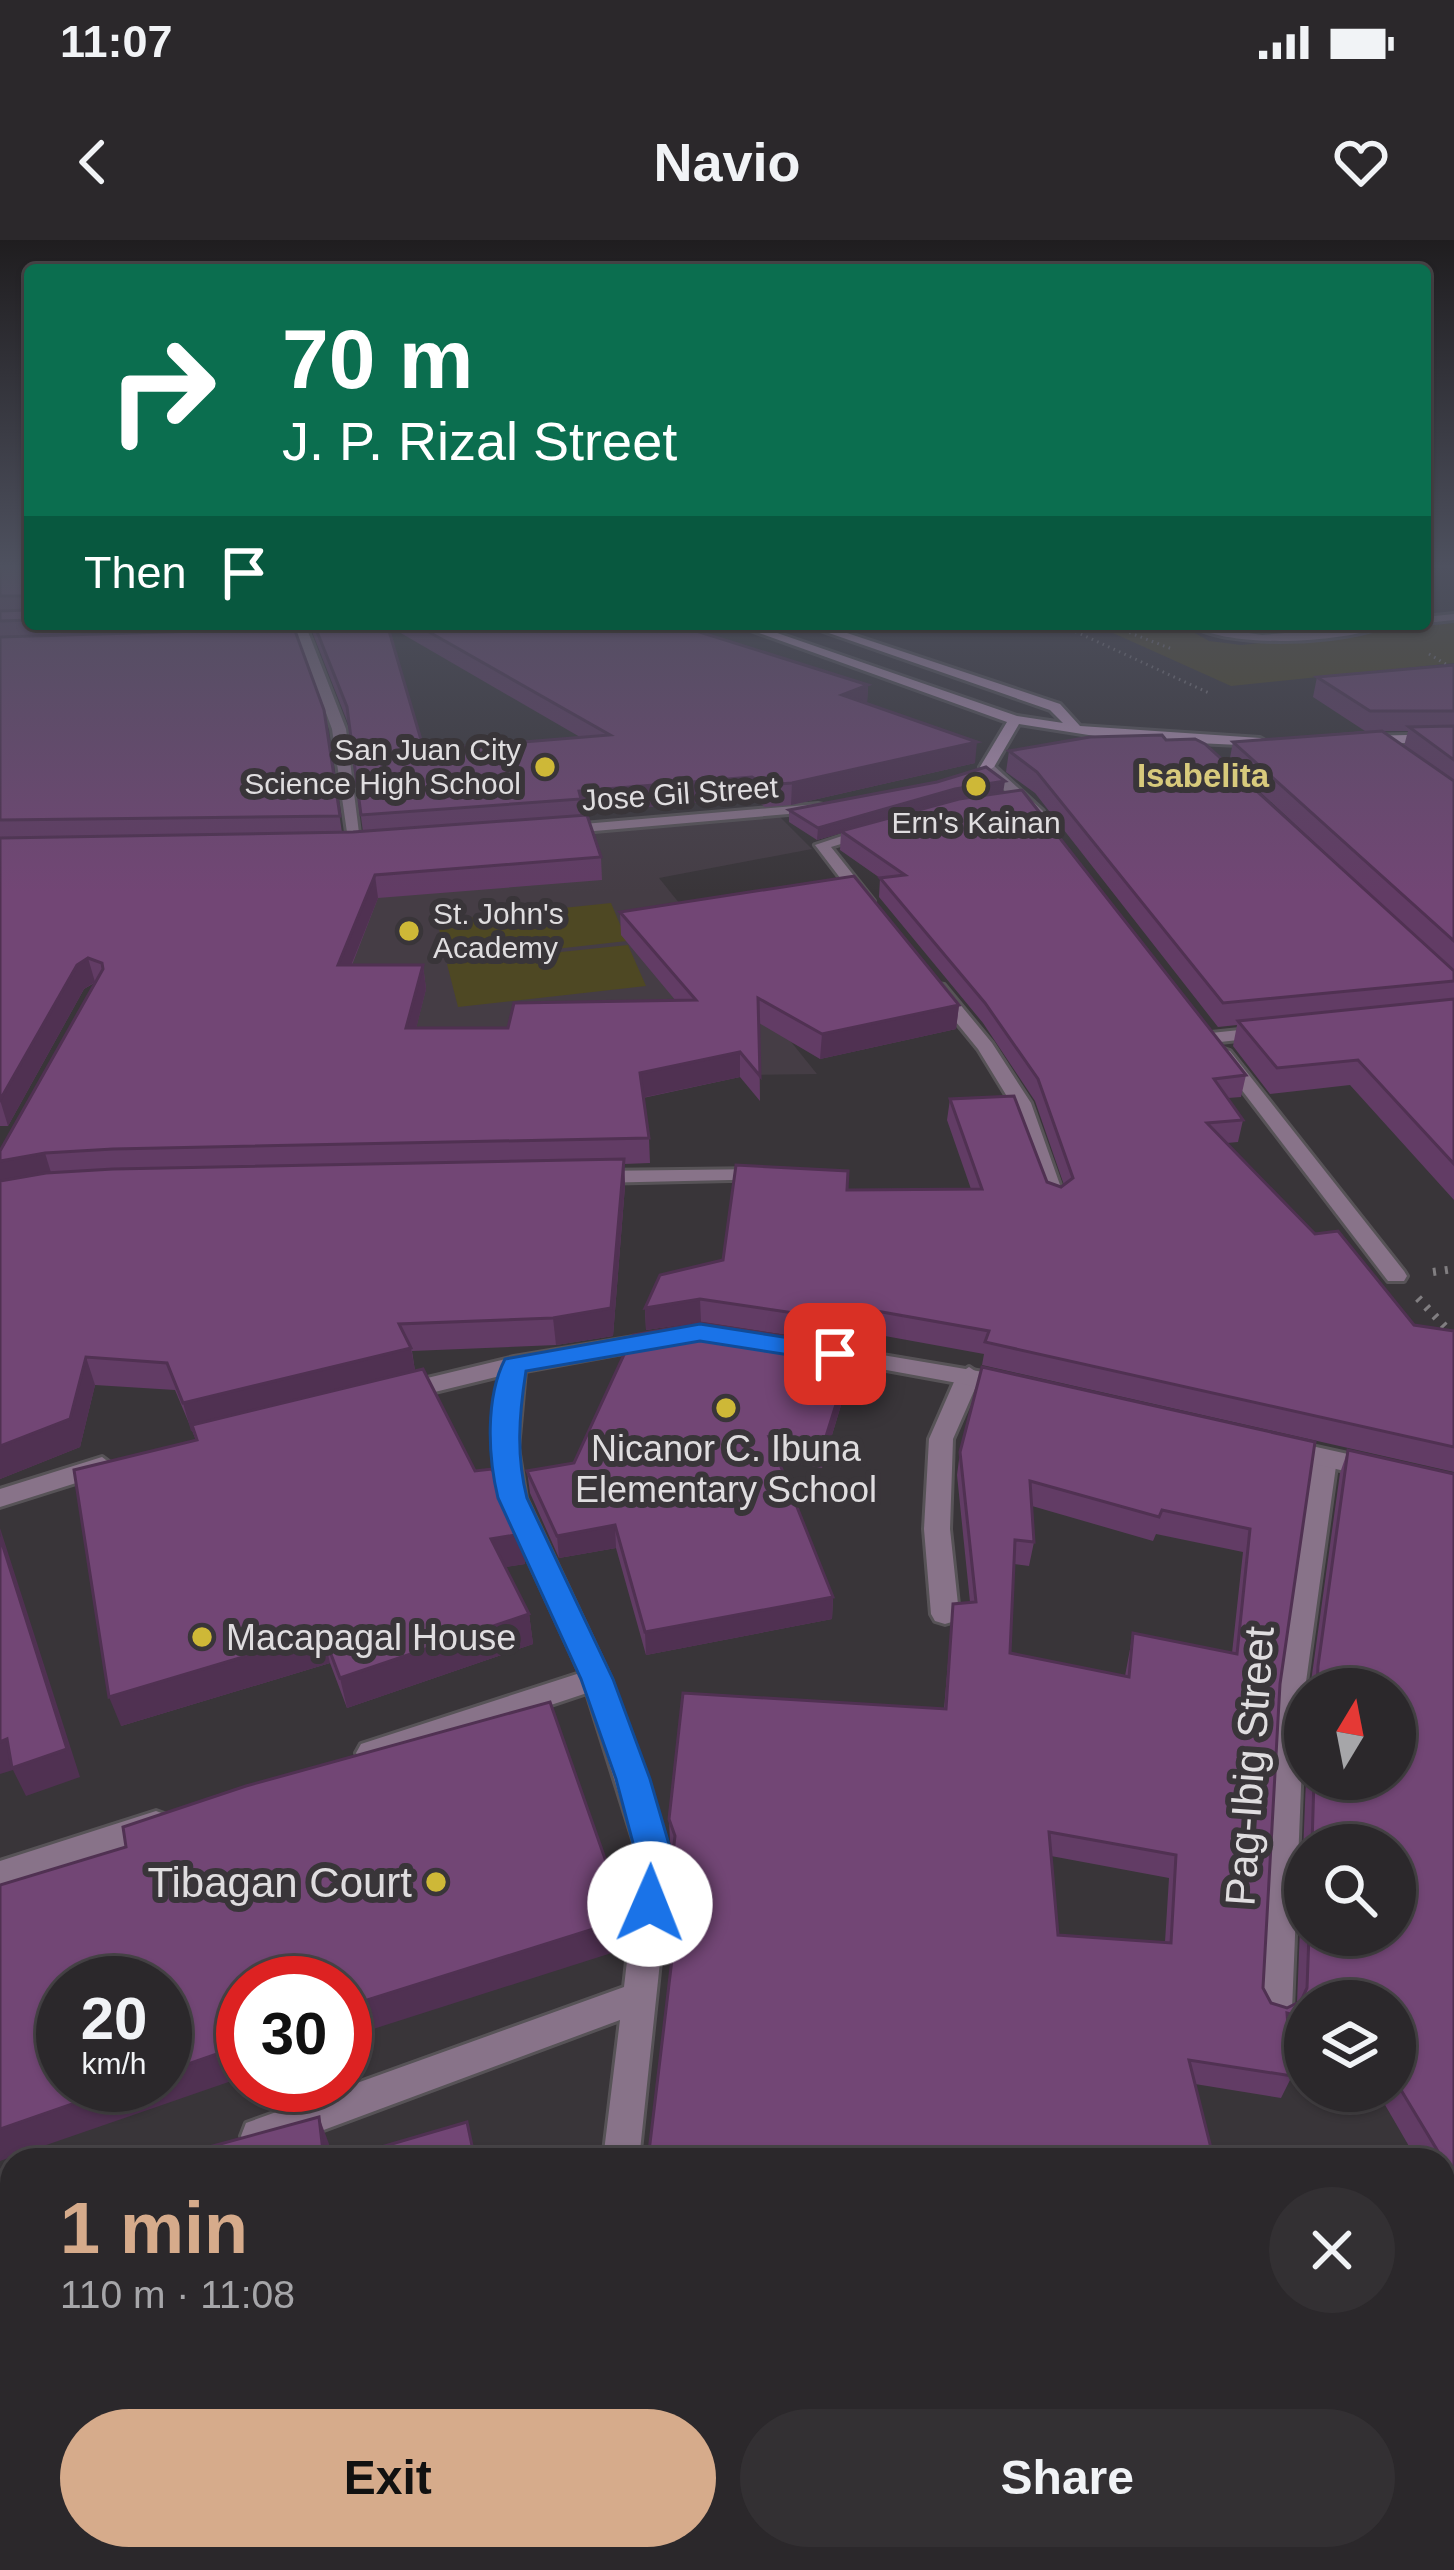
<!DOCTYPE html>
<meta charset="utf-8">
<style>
:root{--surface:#2b282b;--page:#333033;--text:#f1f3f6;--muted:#a6a6a9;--line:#474447;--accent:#d6ab8b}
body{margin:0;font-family:Helvetica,sans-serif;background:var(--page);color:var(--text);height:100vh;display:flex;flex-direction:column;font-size:45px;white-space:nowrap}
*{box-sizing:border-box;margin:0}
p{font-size:39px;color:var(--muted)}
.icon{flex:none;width:66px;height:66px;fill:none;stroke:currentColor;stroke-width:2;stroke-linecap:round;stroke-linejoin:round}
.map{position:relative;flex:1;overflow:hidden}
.details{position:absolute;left:0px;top:1908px;width:1455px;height:423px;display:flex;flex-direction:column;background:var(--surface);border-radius:36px 36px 0 0;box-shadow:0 3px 9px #0004,0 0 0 3px var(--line)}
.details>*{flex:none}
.banner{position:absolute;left:24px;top:24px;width:1407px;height:366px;border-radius:12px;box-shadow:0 3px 9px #0004,0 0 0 3px var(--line);background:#0b6e4f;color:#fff;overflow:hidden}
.needle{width:78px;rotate:10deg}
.buttons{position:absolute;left:1284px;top:1428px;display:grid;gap:24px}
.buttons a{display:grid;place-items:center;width:132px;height:132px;border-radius:50%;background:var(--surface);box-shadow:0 3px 9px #0004,0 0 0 3px var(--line);font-size:60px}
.speed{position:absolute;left:36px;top:1716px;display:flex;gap:24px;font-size:60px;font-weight:700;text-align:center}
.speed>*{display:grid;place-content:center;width:156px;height:156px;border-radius:50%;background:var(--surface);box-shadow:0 3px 9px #0004,0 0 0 3px var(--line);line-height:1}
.speed small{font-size:30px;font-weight:400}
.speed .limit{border:18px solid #d22;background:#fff;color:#111}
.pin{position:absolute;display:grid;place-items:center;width:102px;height:102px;color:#fff;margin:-51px;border-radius:24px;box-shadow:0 6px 18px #0006}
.me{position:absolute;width:132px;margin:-66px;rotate:1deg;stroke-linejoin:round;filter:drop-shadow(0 0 9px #0008)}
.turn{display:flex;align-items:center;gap:42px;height:252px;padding:0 60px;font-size:54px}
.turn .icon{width:156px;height:156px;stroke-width:2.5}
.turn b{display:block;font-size:84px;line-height:102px}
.then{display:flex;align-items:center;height:114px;padding:0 60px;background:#0003;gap:24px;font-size:45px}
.round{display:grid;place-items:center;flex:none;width:126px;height:126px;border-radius:63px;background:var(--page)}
.head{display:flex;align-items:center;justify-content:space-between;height:204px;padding:0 60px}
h1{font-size:72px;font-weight:600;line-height:90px;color:var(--accent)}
.action{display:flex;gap:24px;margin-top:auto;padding:24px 60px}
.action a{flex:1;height:138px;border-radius:72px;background:var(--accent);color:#111;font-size:48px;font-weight:600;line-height:138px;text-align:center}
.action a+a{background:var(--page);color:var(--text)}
.status{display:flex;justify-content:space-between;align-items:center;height:84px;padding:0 60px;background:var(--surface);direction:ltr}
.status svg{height:33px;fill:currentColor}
header{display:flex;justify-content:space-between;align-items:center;height:156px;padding:0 60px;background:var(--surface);font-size:54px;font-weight:600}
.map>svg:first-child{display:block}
.built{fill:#453d45}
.green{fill:#4e4823}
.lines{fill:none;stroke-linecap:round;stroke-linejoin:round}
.pedestrian-casing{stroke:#575357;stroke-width:6}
.minor-casing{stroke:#575357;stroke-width:6}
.tertiary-casing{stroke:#575357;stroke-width:6}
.secondary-casing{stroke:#575357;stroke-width:6}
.path-far1{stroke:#817e81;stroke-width:3;stroke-dasharray:1.5 4.5;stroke-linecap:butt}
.path{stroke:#817e81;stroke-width:8;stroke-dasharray:3 9;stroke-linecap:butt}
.pedestrian{fill:#887389;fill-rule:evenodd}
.minor{fill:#887389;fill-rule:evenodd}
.tertiary{fill:#887389;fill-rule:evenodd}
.secondary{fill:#b695b7;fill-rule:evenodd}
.wall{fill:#623c65;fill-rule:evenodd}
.shaded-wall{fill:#503152}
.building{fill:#724675;stroke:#503152;stroke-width:3;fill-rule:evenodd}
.route{fill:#1a73e8;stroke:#114b97;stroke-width:3}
.poi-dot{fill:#ceb837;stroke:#393539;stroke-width:4.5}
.labels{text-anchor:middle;stroke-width:12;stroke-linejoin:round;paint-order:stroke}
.far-poi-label{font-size:30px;fill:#dfdddf;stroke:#393539;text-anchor:end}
.far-street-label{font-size:30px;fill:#dfdddf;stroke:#393539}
.far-neighbourhood-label{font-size:33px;font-weight:bold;fill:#d8ca7c;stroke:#393539}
.poi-label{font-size:36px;fill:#dfdddf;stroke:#393539}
.near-street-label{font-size:42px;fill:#dfdddf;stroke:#393539}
.near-poi-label{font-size:42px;fill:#dfdddf;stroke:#393539;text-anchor:end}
</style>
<div class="status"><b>11:07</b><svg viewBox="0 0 49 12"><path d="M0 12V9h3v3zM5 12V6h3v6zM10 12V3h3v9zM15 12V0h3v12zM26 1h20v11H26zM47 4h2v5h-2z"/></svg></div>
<header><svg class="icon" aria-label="back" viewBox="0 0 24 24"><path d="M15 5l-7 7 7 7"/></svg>Navio<svg class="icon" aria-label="heart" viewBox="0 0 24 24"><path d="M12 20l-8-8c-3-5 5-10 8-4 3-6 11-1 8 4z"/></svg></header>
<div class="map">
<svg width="1454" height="2330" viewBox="0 0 1454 2330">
<rect width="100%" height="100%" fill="#393539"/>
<polygon class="built" points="780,577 812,609 659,638 817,834 227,843 119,745 86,744 353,612"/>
<g class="green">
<polygon points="1454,383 1454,423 1231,446 1093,384 1179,384 1209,401 1241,405"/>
<polygon points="611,663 627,701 447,721 437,681"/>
<polygon points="628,705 646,746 458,767 447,724"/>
</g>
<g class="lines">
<defs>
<g id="pedestrian">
<polygon points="1454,374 1454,380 1425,383 1425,377"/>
<path d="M1189,384L1262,395L1390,384C1347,403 1230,410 1189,384Z"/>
<polygon points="969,1127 981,1135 953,1199 950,1289 959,1374 955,1381 945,1384 935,1381 931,1374 924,1289 929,1199 957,1135"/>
<polygon points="1325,1210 1337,1219 1305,1449 1292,1770 1287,1781 1275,1786 1263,1781 1258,1770 1276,1468 1313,1219"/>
</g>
<g id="minor">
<polygon points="293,384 305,384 346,489 361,609 349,606 332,489"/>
<polygon points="982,524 992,524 1043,571 1043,577 1033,577 982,530"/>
<polygon points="869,587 876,591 874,594 831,607 874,661 866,666 860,664 815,605"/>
<polygon points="938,744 944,745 992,803 1031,863 1065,959 1062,963 1055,965 1045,959 1011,863 978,809 929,749"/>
<polygon points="1268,787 1274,788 1274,796 1211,803 1202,798 1211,793"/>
<polygon points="1224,809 1230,811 1404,1031 1407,1036 1404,1041 1388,1041 1218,819 1218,811"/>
<polygon points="764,929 774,935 771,939 595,943 585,937 595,931"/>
<polygon points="658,1093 666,1095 669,1100 666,1105 525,1131 518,1208 526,1258 611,1439 671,1618 639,1920 603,1920 620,1780 259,1914 246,1909 241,1896 246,1883 624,1747 639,1618 587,1453 371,1525 361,1522 356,1513 361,1504 580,1433 500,1258 494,1208 500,1136 398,1161 386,1153 390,1147 514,1117"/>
<polygon points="823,1105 1007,1136 1019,1144 1007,1152 815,1117 811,1112"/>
<polygon points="1280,1199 1375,1220 1388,1229 1375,1238 1271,1214 1268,1208"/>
<polygon points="102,1217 114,1226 111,1232 0,1267 0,1249"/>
<polygon points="156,1571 167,1575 171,1584 167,1593 0,1649 0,1621"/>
<polygon points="651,2319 704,2319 708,2330 655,2330"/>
</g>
<polygon id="tertiary" points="818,564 823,565 823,571 560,594 553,590 560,586"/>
<g id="secondary">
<polygon points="734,384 751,384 1017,476 1063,483 1050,470 803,384 820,384 1060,464 1080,486 1260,498 1267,502 1260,506 1114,499 1019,484 994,527 987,531 980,527 1007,482"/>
<polygon points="1454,494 1454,502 1361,504 1354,500 1361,496"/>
</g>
</defs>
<use href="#pedestrian" class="pedestrian-casing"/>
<use href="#minor" class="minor-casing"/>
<use href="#tertiary" class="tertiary-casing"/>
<use href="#secondary" class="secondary-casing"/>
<g class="path-far1">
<polyline points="1059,384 1209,453"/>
<polyline points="1107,384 1172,409"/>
<polyline points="1429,414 1454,429"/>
</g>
<g class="path">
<polyline points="1433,1032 1454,1029"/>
<polyline points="1418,1058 1449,1091 1449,1097"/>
</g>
<use href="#pedestrian" class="pedestrian"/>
<use href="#minor" class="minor"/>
<use href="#tertiary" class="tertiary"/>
<use href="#secondary" class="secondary"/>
</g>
<g class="wall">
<path d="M0,326H30V384H290L324,470L342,593L363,592L349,486L309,384H674L868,445L867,463L975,523L791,565L765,567L752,558L582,573L601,617L602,640L378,658L352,725H423L426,749L416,788H508L676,761L621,695L620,672L959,765L956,789L820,819L759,783L760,861L740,837L643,858L649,898L650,923L624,924L625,946L613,1096L556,1105L412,1111L415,1131L475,1231L521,1294L525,1324L505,1327L529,1374L533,1404L347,1468L330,1423L121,1486L196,1200L175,1150L95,1145L80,1207L0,1239V911L96,742L84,749L8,886H0ZM387,385L580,497L424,510Z"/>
<path d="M1454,425V960L1350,845L1270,854L1233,806L1237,785L1218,787L1035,553L1006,532L1009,511L1166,500L1423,703L1229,523L1233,502L1365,491L1313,457L1317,437ZM1382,491H1408L1404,506Z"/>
<polygon points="1003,553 1246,835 1241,857 1228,858 1243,880 1238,902 1227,903 1315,994 1414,1085 1454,1091 1454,1232 982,1125 984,1114 863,1092 859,1106 701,1082 646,1090 645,1068 847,950 971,949 947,880 950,859 1047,942 1061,947 1064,945 1035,861 983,783 879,657 880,638 840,610 841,593 817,600 789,582 789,570"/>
<polygon points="854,1107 852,1129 822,1228 779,1220 833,1357 832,1379 646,1415 616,1308 559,1318 530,1253 527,1231 574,1223"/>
<path d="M1315,1202L1280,1444L1263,1748L1271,1763L1287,1768L1297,1763L1306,1539H1395V1449H1310L1340,1233L1348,1210L1454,1234V1982L1443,1963V1920H1417L1377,1851H1395V1761H1305V1802L1289,1798L1292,1836L1281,1858L1195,1844L675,1693L667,1695L666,1673L673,1611L670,1602L669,1579L944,1469L953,1364L970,1362L957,1235L960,1212ZM1032,1266L1153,1301L1156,1294L1243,1312L1232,1413L1133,1393L1125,1436L1010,1413L1014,1324L1029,1326L1034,1302ZM1305,1605H1395V1695H1305ZM1051,1616L1169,1638L1165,1702L1058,1695Z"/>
<polygon points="1040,2319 1443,2319 1454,2330 1042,2330"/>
</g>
<g class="shaded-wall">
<polygon points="868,445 867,464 842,455"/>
<polygon points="977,502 975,523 791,565 792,543"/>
<polygon points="752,537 752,558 582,573 579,551"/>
<polygon points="1005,541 1003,553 841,591 841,593 817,600 818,588 955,549"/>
<polygon points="375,635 378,658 342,748 338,725"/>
<polygon points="88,718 95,742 84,749 8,886 0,860 77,725"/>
<polygon points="423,725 426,749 410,813 406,788"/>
<polygon points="959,765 956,789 820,819 822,794"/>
<polygon points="740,812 740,837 641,858 640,833"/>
<polygon points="45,913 53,939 0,948 0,921"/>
<polygon points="624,919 625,946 613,1096 556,1105 553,1078"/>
<polygon points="700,1059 701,1082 646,1090 645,1068"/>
<polygon points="865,1069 863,1092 859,1106 861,1083"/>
<polygon points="854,1107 852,1129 822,1228 823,1206"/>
<polygon points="411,1108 416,1136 191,1191 183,1163"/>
<polygon points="86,1117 95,1145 80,1207 0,1239 0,1206"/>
<polygon points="615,1285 616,1308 559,1318 557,1296"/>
<polygon points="0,1288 80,1537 26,1556 13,1530 0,1534 0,1502 7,1499"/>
<polygon points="521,1294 525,1324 495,1329 491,1299"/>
<polygon points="833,1357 832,1379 646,1415 645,1392"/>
<polygon points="529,1374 533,1404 347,1468 340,1438"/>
<polygon points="323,1393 330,1423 121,1486 109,1457"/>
<polygon points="678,1669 679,1691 667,1695 666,1673"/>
<polygon points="623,1670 624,1709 345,1798 345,1767"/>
<polygon points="243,1805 243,1837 0,1921 0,1889 127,1845 165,1845 165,1832"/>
<polygon points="319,1877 329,1904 331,1920 324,1920"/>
</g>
<g class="building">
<polygon points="0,326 30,326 30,361 28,356 0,356"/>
<polygon points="30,366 30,380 0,381 0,371 27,370"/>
<polygon points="314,384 387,384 424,510 610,495 415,384 674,384 868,445 842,455 977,502 792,543 765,545 752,537 579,551 581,559 361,575 347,467"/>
<polygon points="294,388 324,470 340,576 0,580 0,397"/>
<polygon points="1454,425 1454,471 1370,471 1317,437"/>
<polygon points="1454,486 1454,520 1409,487"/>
<polygon points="1382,491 1454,541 1454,701 1233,502"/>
<polygon points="1162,495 1166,500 1195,499 1205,504 1454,731 1454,741 1223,763 1037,532 1009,511 1090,497"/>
<polygon points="986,527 1005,541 955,549 818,588 789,570 937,542"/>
<polygon points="1022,550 1246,835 1214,839 1243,880 1207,883 1315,994 1338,991 1414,1085 1454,1091 1454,1207 985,1102 989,1091 865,1069 861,1083 700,1059 645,1068 660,1035 723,1020 736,925 848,931 847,950 982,949 950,859 1014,856 1047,942 1061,947 1073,938 1038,839 985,763 880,638 905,635 841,591 959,559"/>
<polygon points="587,575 601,617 375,635 338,725 423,725 406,788 508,788 514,763 696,760 620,672 854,636 959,765 822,794 758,758 760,836 740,812 640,833 649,898 113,909 45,913 0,921 0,911 103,729 102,723 88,718 77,725 0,860 0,598 353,592"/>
<polygon points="1454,759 1454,924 1358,820 1277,828 1238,781"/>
<polygon points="624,919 611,1068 553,1078 399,1084 411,1108 183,1163 167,1123 86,1117 70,1179 0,1206 0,941 46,933 113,929"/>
<polygon points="700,1083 854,1107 823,1206 769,1197 833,1357 645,1392 615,1285 557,1296 527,1231 574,1223 633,1095"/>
<path d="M982,1127L1315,1202L1280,1444L1263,1748L1271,1763L1287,1768L1301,1761L1307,1748L1309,1695H1395V1605H1312L1314,1539H1395V1449H1317L1318,1426L1348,1210L1454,1234V1938L1395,1840V1761H1305V1778L1287,1773L1292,1836L1189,1820L1214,1920H648L678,1669L666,1673L675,1596L669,1579L683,1453L946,1469L953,1364L976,1362L960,1212ZM1030,1241L1159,1277L1162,1270L1250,1289L1237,1414L1133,1393L1129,1437L1010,1413L1015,1300L1034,1302ZM1049,1592L1176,1615L1171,1703L1058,1695Z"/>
<polygon points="423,1129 475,1231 492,1229 521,1294 491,1299 529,1374 340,1438 323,1393 109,1457 74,1230 197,1200 192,1185"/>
<polygon points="0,1297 67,1509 12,1528 7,1499 0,1502"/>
<polygon points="550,1462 623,1670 622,1680 345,1767 345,1743 243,1743 243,1805 165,1832 165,1743 63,1743 63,1845 127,1845 0,1889 0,1645 126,1607 123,1587 246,1546"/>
<polygon points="319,1877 324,1920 180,1920 180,1915"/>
<polygon points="467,1882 475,1920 337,1920"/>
<polygon points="12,1980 12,2319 624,2319 637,2330 0,2330 0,1983"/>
<polygon points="1443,2123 1454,2142 1454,2330 1053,2330 1051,2319 1443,2319"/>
</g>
<linearGradient id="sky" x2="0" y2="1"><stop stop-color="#1f1d1f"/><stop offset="0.5" stop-color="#4e515f"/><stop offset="1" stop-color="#4e515f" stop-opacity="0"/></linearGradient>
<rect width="1454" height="652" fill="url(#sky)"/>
<path class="route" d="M700,1084L835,1105L848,1114L835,1122L700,1101L526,1131C519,1175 516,1216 527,1258L613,1439L650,1539L673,1618L663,1676L650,1680L637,1676L632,1664L637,1618L616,1539L581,1439L498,1258C488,1217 485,1158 505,1119Z"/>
<g class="poi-dot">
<circle cx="545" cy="527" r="12"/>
<circle cx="976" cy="546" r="12"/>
<circle cx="409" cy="691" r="12"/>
<circle cx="726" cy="1168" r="12"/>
<circle cx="202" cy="1397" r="12"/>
<circle cx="436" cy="1642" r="12"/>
</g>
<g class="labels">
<g class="far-poi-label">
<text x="521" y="520">San Juan City<tspan x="521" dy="34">Science High School</tspan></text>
<text x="976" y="593" text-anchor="middle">Ern's Kainan</text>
<text x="433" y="684" text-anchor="start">St. John's<tspan x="433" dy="34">Academy</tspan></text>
</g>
<g class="far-street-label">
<text transform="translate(680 554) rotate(-4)" y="10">Jose Gil Street</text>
</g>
<g class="far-neighbourhood-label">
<text x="1203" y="547">Isabelita</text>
</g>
<g class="poi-label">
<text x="726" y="1221">Nicanor C. Ibuna<tspan x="726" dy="41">Elementary School</tspan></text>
<text x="226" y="1410" text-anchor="start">Macapagal House</text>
</g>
<g class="near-street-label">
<text transform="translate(1249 1526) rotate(-86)" y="15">Pag-Ibig Street</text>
</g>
<g class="near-poi-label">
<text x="412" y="1657">Tibagan Court</text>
</g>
</g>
</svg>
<div class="buttons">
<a><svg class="needle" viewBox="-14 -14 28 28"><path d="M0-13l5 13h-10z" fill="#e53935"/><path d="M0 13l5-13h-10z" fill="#a6a6a9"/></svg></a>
<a><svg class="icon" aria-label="search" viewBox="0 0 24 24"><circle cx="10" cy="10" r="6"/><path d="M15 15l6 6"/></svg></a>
<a><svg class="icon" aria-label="layers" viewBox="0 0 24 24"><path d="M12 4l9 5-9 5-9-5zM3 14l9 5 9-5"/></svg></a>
</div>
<div class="speed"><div>20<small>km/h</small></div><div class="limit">30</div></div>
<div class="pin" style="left:835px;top:1114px;background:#d93025"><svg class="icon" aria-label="arrive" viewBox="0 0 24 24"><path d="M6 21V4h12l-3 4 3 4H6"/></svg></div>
<svg class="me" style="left:650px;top:1664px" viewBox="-20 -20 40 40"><circle r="19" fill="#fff"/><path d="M0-13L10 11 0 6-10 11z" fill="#1a73e8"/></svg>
<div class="banner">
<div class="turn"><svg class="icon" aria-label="right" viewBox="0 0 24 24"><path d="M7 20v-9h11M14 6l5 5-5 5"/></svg><div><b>70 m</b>J. P. Rizal Street</div></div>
<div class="then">Then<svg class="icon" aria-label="arrive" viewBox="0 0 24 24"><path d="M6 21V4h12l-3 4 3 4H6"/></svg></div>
</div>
<section class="details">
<div class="head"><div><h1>1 min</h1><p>110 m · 11:08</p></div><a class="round"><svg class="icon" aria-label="close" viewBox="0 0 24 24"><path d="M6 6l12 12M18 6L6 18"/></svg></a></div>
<div class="action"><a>Exit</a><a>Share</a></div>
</section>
</div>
